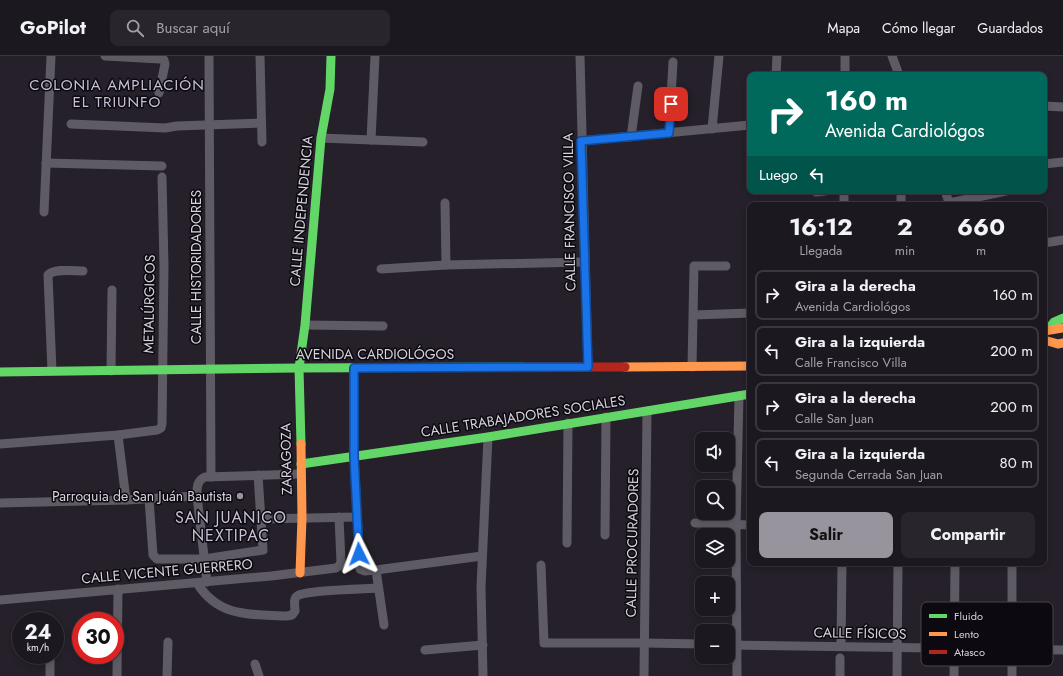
<!DOCTYPE html>
<html lang="es">
<meta charset="utf-8">
<style>
:root{--surface:#1c1820;--page:#29252d;--text:#f1f3f6;--muted:#a0a0a5;--line:#3a373e;--accent:#98949e}
body{margin:0;font-family:Jost,sans-serif;background:var(--page);color:var(--text);height:100vh;display:flex;flex-direction:column;font-size:15px;white-space:nowrap}
*{box-sizing:border-box;margin:0}
p{font-size:13px;color:var(--muted)}
.icon{flex:none;width:22px;height:22px;fill:none;stroke:currentColor;stroke-width:2;stroke-linecap:round;stroke-linejoin:round}
.map{position:relative;flex:1;overflow:hidden}
.panel{position:absolute;left:747px;top:146px;width:300px;height:364px;display:flex;flex-direction:column;background:var(--surface);border-radius:8px;box-shadow:0 2px 6px #0003,0 0 0 1px var(--line)}
.panel>*{flex:none}
.top-card{position:absolute;left:747px;top:16px;width:300px;height:122px;border-radius:8px;box-shadow:0 2px 6px #0003,0 0 0 1px var(--line);background:#00695c;color:#fff;overflow:hidden}
.controls{position:absolute;left:695px;top:376px;display:grid;gap:8px}
.controls a{display:grid;place-items:center;width:40px;height:40px;border-radius:8px;background:var(--surface);box-shadow:0 2px 6px #0003,0 0 0 1px var(--line);font-size:20px}
.speed{position:absolute;left:12px;top:556px;display:flex;gap:8px;font-size:20px;font-weight:700;text-align:center}
.speed>*{display:grid;place-content:center;width:52px;height:52px;border-radius:50%;background:var(--surface);box-shadow:0 2px 6px #0003,0 0 0 1px var(--line);line-height:1}
.speed small{font-size:10px;font-weight:400}
.speed .limit{border:6px solid #d22;background:#fff;color:#111}
.pin{position:absolute;display:grid;place-items:center;width:34px;height:34px;color:#fff;margin:-17px;border-radius:8px;box-shadow:0 2px 6px #0006}
.me{position:absolute;width:44px;margin:-22px;rotate:357deg;stroke-linejoin:round;filter:drop-shadow(0 0 3px #0008)}
.turn{display:flex;align-items:center;gap:14px;height:84px;padding:0 12px;font-size:18px}
.turn .icon{width:52px;height:52px;stroke-width:2.5}
.turn b{display:block;font-size:28px;line-height:34px}
.then{display:flex;align-items:center;height:38px;padding:0 12px;background:#0003;gap:8px;font-size:15px}
.eta{display:flex;justify-content:space-evenly;align-items:center;height:68px;text-align:center}
.eta b{font-size:24px;font-weight:700;line-height:28px}
.cta{display:flex;gap:8px;margin-top:auto;padding:8px 12px}
.cta a{flex:1;height:46px;border-radius:8px;background:var(--accent);color:#111;font-size:16px;font-weight:700;line-height:46px;text-align:center}
.cta a+a{background:var(--page);color:var(--text)}
ul{padding:0;list-style:none}
li{display:flex;align-items:center;gap:12px;height:50px;margin:0 8px 6px;padding:0 4px;border:2px solid var(--line);border-radius:8px}
li div{flex:1}
li b{display:block;font-size:15px}
li em{font-style:normal}
header{display:flex;align-items:center;gap:24px;box-sizing:border-box;height:56px;padding:0 20px;background:var(--surface);border-bottom:1px solid var(--line)}
header strong{font-size:19px}
nav{display:flex;gap:22px;margin-inline-start:auto;font-size:14px}
.search{width:280px;height:36px;background:var(--page);display:flex;align-items:center;gap:10px;box-sizing:border-box;padding:0 14px;border-radius:8px;color:var(--muted);font-size:15px}
.map>svg:first-child{display:block}
.lines{fill:none;stroke-linecap:round;stroke-linejoin:round}
.street{stroke:#5f5b65;stroke-width:9}
.fast{stroke:#63d668;stroke-width:9}
.slow{stroke:#ff974d;stroke-width:9}
.jam{stroke:#b3261e;stroke-width:9}
.route-casing{stroke:#114b97;stroke-width:10}
.route{stroke:#1a73e8;stroke-width:7}
.poi-dot{fill:#98949e;stroke:#0c0910;stroke-width:1.5}
.labels{text-anchor:middle;stroke-width:3;stroke-linejoin:round;paint-order:stroke}
.street-label{font-size:14px;fill:#d6d2dd;stroke:#0c0910}
.poi-label{font-size:14px;fill:#d6d2dd;stroke:#0c0910;text-anchor:end}
.neighbourhood-label{font-size:15px;letter-spacing:1px;fill:#c9c0d6;stroke:#0c0910}
.quarter-label{font-size:16px;letter-spacing:1px;fill:#c9c0d6;stroke:#0c0910}
.key{fill:#0c0910;stroke:#49454e;stroke-width:1}
.key-label{font-size:11px;fill:#d6d2dd}
</style>
<header>
<strong>GoPilot</strong>
<div class="search"><svg class="icon" aria-label="search" viewBox="0 0 24 24"><circle cx="10" cy="10" r="6"/><path d="M15 15l6 6"/></svg>Buscar aquí</div>
<nav><a>Mapa</a><a>Cómo llegar</a><a>Guardados</a></nav>
</header>
<div class="map">
<svg width="1063" height="620" viewBox="0 0 1063 620">
<rect width="100%" height="100%" fill="#25202a"/>
<g class="lines">
<g class="street">
<polyline points="105,0 160,3 164,4 165,8 159,37"/>
<polyline points="209,0 211,421"/>
<polyline points="260,0 262,86"/>
<polyline points="580,0 588,311"/>
<polyline points="845,0 845,19"/>
<polyline points="892,0 899,19"/>
<polyline points="776,19 777,0"/>
<polyline points="1044,50 1063,51"/>
<polyline points="71,68 165,72 177,70 261,67"/>
<polyline points="712,73 719,0"/>
<polyline points="669,77 673,6"/>
<polyline points="631,81 638,30"/>
<polyline points="321,82 423,86"/>
<polyline points="371,84 375,0"/>
<polyline points="581,85 750,69"/>
<polyline points="46,107 162,110"/>
<polyline points="1044,108 1063,106"/>
<polyline points="945,135 950,149"/>
<polyline points="816,136 825,135"/>
<polyline points="445,147 446,209"/>
<polyline points="949,147 1006,135"/>
<polyline points="844,149 844,135"/>
<polyline points="901,149 901,135"/>
<polyline points="44,156 51,0"/>
<polyline points="1044,187 1063,184"/>
<polyline points="381,213 446,209 584,206"/>
<polyline points="694,259 750,257"/>
<polyline points="305,269 383,270"/>
<polyline points="692,311 694,210 726,210"/>
<polyline points="354,313 354,400 360,513 365,515 376,514 482,500"/>
<path d="M52,315L48,219C54,212 75,215 83,215"/>
<polyline points="111,315 112,234"/>
<polyline points="118,379 126,444"/>
<polyline points="0,388 118,379 157,374 161,372 162,368 164,210 162,121"/>
<polyline points="149,443 153,499 157,503 204,503 263,494 258,419"/>
<polyline points="0,447 126,444 197,440"/>
<polyline points="261,463 357,461"/>
<polyline points="695,467 750,469"/>
<polyline points="605,479 606,361"/>
<polyline points="567,487 568,367"/>
<polyline points="1012,507 1012,620"/>
<polyline points="541,509 544,587 645,587 702,588"/>
<polyline points="376,514 384,569"/>
<path d="M207,526L197,440C197,433 196,425 205,421L300,418"/>
<path d="M197,527C219,562 250,558 287,560L292,559L295,555C295,550 293,543 297,540C305,534 365,533 378,532"/>
<polyline points="0,544 271,520 336,512 339,510 341,506 339,461"/>
<polyline points="728,589 1063,594"/>
<polyline points="841,590 842,507"/>
<polyline points="425,594 483,589"/>
<polyline points="50,599 50,620"/>
<polyline points="255,608 259,620"/>
<polyline points="117,620 118,533"/>
<polyline points="167,620 168,586"/>
<polyline points="483,620 481,531 488,381"/>
<polyline points="644,620 647,355"/>
<polyline points="737,620 736,469 739,340"/>
<polyline points="840,620 840,602"/>
<polyline points="897,620 898,507"/>
<polyline points="954,620 955,507"/>
</g>
<g class="fast">
<polyline points="1048,274 1054,266 1063,262"/>
<polyline points="0,316 299,312 524,311"/>
<polyline points="301,388 299,312 305,269 321,82 330,33 331,0"/>
<polyline points="301,408 488,381 750,338"/>
</g>
<g class="slow">
<polyline points="1044,275 1063,272"/>
<polyline points="1044,284 1058,288 1063,287"/>
<polyline points="625,311 750,310"/>
<polyline points="300,517 302,462 301,388"/>
</g>
<polyline class="jam" points="524,311 625,311"/>
</g>
<g class="lines">
<defs>
<polyline id="route" points="359,498 354,400 354,312 588,311 581,85 669,77 671,48"/>
</defs>
<use href="#route" class="route-casing"/>
<use href="#route" class="route"/>
</g>
<circle class="poi-dot" cx="240" cy="440" r="4"/>
<g class="labels">
<g class="street-label">
<text transform="translate(301 155) rotate(-85)" y="5">CALLE INDEPENDENCIA</text>
<text transform="translate(569 156) rotate(-91)" y="5">CALLE FRANCISCO VILLA</text>
<text transform="translate(196 211) rotate(-90)" y="5">CALLE HISTORIDADORES</text>
<text transform="translate(149 248) rotate(-89)" y="5">METALÚRGICOS</text>
<text x="375" y="303">AVENIDA CARDIOLÓGOS</text>
<text transform="translate(523 360) rotate(-9)" y="5">CALLE TRABAJADORES SOCIALES</text>
<text transform="translate(286 403) rotate(-91)" y="5">ZARAGOZA</text>
<text transform="translate(632 487) rotate(-89)" y="5">CALLE PROCURADORES</text>
<text transform="translate(167 515) rotate(-5)" y="5">CALLE VICENTE GUERRERO</text>
<text transform="translate(860 577) rotate(1)" y="5">CALLE FÍSICOS</text>
</g>
<g class="poi-label">
<text x="232" y="445">Parroquia de San Juán Bautista</text>
</g>
<g class="neighbourhood-label">
<text x="117" y="34">COLONIA AMPLIACIÓN<tspan x="117" dy="17">EL TRIUNFO</tspan></text>
</g>
<g class="quarter-label">
<text x="231" y="467">SAN JUANICO<tspan x="231" dy="18">NEXTIPAC</tspan></text>
</g>
</g>
<rect x="921" y="546" width="132" height="64" rx="6" class="key"/>
<rect x="929" y="558" width="18" height="4" fill="#63d668"/>
<rect x="929" y="576" width="18" height="4" fill="#ff974d"/>
<rect x="929" y="594" width="18" height="4" fill="#b3261e"/>
<g class="key-label">
<text x="954" y="564">Fluido</text>
<text x="954" y="582">Lento</text>
<text x="954" y="600">Atasco</text>
</g>
</svg>
<div class="controls">
<a><svg class="icon" aria-label="sound" viewBox="0 0 24 24"><path d="M4 9h4l5-4v14l-5-4H4zM17 9q2 3 0 6"/></svg></a>
<a><svg class="icon" aria-label="search" viewBox="0 0 24 24"><circle cx="10" cy="10" r="6"/><path d="M15 15l6 6"/></svg></a>
<a><svg class="icon" aria-label="layers" viewBox="0 0 24 24"><path d="M12 4l9 5-9 5-9-5zM3 14l9 5 9-5"/></svg></a>
<a>+</a>
<a>−</a>
</div>
<div class="speed"><div>24<small>km/h</small></div><div class="limit">30</div></div>
<div class="pin" style="left:671px;top:48px;background:#d93025"><svg class="icon" aria-label="arrive" viewBox="0 0 24 24"><path d="M6 21V4h12l-3 4 3 4H6"/></svg></div>
<svg class="me" style="left:359px;top:498px" viewBox="-20 -20 40 40"><path d="M0-17L14 15 0 8-14 15z" fill="#1a73e8" stroke="#fff" stroke-width="4"/></svg>
<div class="top-card">
<div class="turn"><svg class="icon" aria-label="right" viewBox="0 0 24 24"><path d="M7 20v-9h11M14 6l5 5-5 5"/></svg><div><b>160 m</b>Avenida Cardiológos</div></div>
<div class="then">Luego<svg class="icon" aria-label="left" viewBox="0 0 24 24"><path d="M17 20v-9H6M10 6l-5 5 5 5"/></svg></div>
</div>
<section class="panel">
<div class="eta">
<div><b>16:12</b><p>Llegada</p></div>
<div><b>2</b><p>min</p></div>
<div><b>660</b><p>m</p></div>
</div>
<ul>
<li><svg class="icon" aria-label="right" viewBox="0 0 24 24"><path d="M7 20v-9h11M14 6l5 5-5 5"/></svg><div><b>Gira a la derecha</b><p>Avenida Cardiológos</p></div><em>160 m</em></li>
<li><svg class="icon" aria-label="left" viewBox="0 0 24 24"><path d="M17 20v-9H6M10 6l-5 5 5 5"/></svg><div><b>Gira a la izquierda</b><p>Calle Francisco Villa</p></div><em>200 m</em></li>
<li><svg class="icon" aria-label="right" viewBox="0 0 24 24"><path d="M7 20v-9h11M14 6l5 5-5 5"/></svg><div><b>Gira a la derecha</b><p>Calle San Juan</p></div><em>200 m</em></li>
<li><svg class="icon" aria-label="left" viewBox="0 0 24 24"><path d="M17 20v-9H6M10 6l-5 5 5 5"/></svg><div><b>Gira a la izquierda</b><p>Segunda Cerrada San Juan</p></div><em>80 m</em></li>
</ul>
<div class="cta"><a>Salir</a><a>Compartir</a></div>
</section>
</div>
